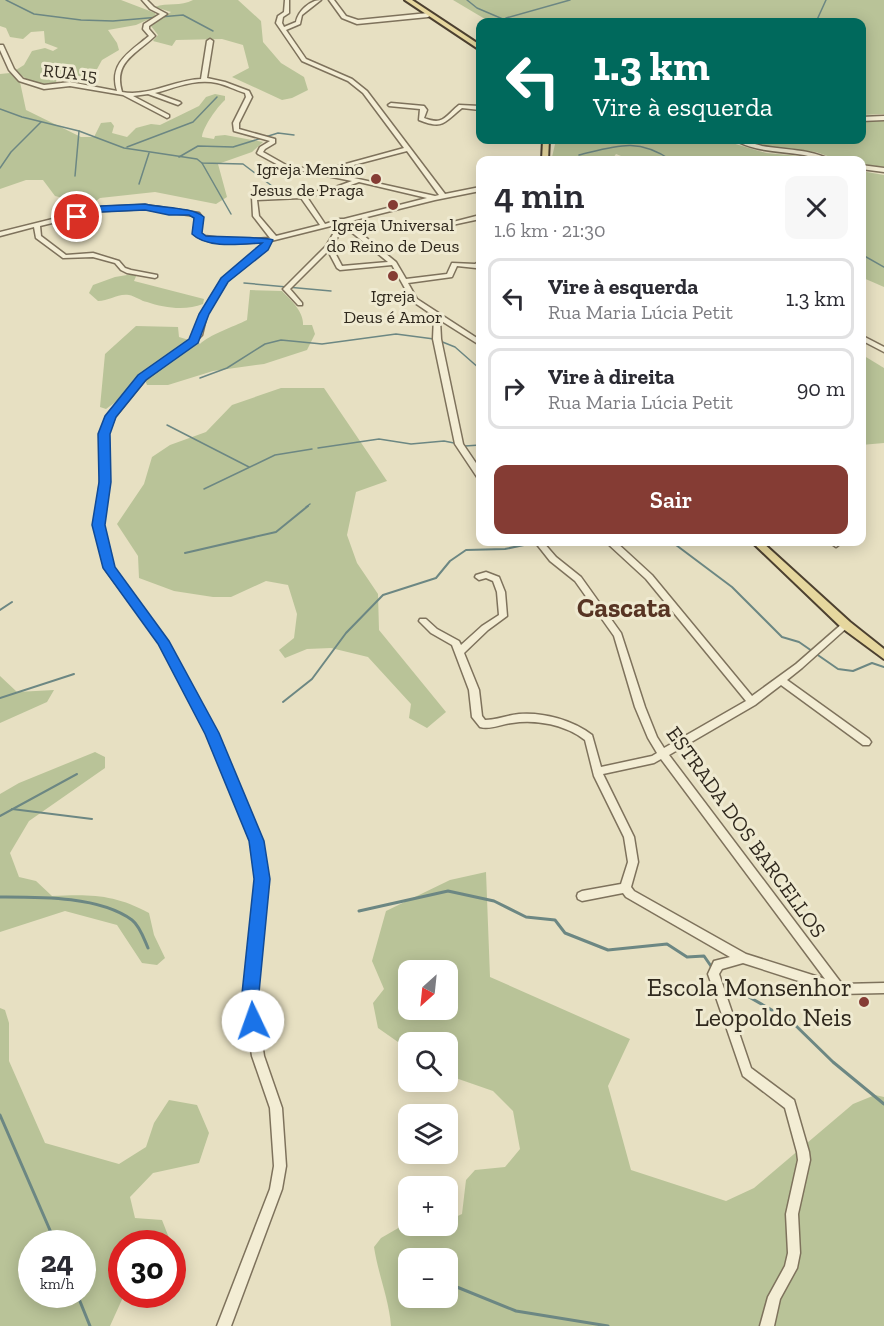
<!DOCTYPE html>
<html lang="pt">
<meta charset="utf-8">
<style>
:root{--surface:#fff;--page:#f7f7f7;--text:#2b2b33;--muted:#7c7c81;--line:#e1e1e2;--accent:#853c34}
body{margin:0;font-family:"Zilla Slab",serif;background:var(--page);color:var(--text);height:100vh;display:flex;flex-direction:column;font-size:22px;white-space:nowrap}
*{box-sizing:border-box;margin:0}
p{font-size:20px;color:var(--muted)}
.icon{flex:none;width:33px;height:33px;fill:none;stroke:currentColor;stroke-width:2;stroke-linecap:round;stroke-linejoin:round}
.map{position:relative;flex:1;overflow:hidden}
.side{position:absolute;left:476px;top:156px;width:390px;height:390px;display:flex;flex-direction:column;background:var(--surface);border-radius:12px;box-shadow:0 3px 15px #0003}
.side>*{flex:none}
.guide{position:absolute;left:476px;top:18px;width:390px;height:126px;border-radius:12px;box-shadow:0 3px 15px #0003;background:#00695c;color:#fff;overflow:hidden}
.needle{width:39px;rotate:207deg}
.buttons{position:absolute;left:398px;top:960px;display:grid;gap:12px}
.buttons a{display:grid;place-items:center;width:60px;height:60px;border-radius:12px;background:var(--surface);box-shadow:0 3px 15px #0003;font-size:30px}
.speed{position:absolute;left:18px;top:1230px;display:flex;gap:12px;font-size:30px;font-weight:700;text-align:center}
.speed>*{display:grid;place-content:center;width:78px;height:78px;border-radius:50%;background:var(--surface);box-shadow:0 3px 15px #0003;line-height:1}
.speed small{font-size:15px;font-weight:400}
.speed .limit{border:9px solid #d22;background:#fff;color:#111}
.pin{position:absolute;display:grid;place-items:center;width:51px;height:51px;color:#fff;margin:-26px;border:3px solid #fff;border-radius:50%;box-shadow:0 2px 6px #0007}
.me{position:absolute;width:66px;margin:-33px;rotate:357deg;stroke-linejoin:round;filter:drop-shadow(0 0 4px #0008)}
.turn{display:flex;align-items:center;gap:21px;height:126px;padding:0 18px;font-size:27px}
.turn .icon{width:78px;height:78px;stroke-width:2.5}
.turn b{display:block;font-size:42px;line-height:51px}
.round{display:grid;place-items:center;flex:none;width:63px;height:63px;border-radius:12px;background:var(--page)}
.summary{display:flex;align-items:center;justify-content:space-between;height:102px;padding:0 18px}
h1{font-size:36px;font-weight:600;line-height:45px}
.cta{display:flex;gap:12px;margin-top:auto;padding:12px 18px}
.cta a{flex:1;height:69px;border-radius:12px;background:var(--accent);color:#fff;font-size:24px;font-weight:600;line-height:69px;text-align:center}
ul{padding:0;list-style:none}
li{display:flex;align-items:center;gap:18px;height:81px;margin:0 12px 9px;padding:0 6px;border:3px solid var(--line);border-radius:12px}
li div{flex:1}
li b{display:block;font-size:22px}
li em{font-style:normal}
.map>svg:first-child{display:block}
.green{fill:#b9c398;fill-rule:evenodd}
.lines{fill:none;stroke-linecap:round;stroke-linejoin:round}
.stream-far2{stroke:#6c8783;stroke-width:1.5}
.stream-far1{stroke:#6c8783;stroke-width:2}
.stream{stroke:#6c8783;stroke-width:3}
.minor-casing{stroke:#7e725c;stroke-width:3}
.major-casing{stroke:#4c4030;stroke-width:4}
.minor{fill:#f3edd4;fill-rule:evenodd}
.major{fill:#e6d79e;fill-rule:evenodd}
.route{fill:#1a73e8;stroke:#114b97;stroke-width:1.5}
.poi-dot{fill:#853c34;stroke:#efead1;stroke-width:2}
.labels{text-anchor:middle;stroke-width:6;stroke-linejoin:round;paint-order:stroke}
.far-street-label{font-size:18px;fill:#30291e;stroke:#efead1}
.far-poi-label{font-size:18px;fill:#30291e;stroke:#efead1}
.street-label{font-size:21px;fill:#30291e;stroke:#efead1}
.near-poi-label{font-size:26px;fill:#30291e;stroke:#efead1;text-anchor:end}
.district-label{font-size:27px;font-weight:bold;fill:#573423;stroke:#efead1}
</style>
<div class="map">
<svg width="884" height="1326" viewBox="0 0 884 1326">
<rect width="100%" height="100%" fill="#e7e0c2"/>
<g class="green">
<path d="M0,0H121L155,13L156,16L136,25L108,30L117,43L119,50L102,60L91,80L94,86L87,88L79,85L80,80C73,73 67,72 57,75L56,84C39,86 28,83 16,70L24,65L32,51L45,48L53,51L58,48L45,43L44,31L31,32L23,39L10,37L6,28L0,26Z"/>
<path d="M193,0H238L261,21L263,42L281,63L304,77L308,90L292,98L282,100L232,77L249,68L243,45L222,39L176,40L172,46L153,41L158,35L151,26L171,12L155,7C167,2 181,7 193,0Z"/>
<polygon points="453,0 884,0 884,114 861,115 861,22 490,22"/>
<path d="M10,73L20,82L26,110L81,137H94L101,123L111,122L114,126L112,133L127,137L136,128L151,124L160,125L199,106L206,97L215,94L225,96V100C217,107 203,127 202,137L214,139L215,136L225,135L263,142L252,152L218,164L227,197L216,204L155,192L100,198L91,205L55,196L43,180H26L0,189V74Z"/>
<polygon points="884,119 884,167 861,164 861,160 839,160 816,152 770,148 746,140 861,140 861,121"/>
<polygon points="556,140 722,140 766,153 810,157 818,160 631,160 616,154 613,158 617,160 564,160 552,157"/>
<polygon points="861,171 884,175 884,287 861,277"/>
<path d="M133,274H137L134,281L204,299L203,304C186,311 164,308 147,302C141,301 135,296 129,295C118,293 109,301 98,301L89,293L93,285L115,277Z"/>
<path d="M250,290L282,291C291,300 304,312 303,325H312L315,334L307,350L264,364L213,371L168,385H147L145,380L197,341L200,344C209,335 233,327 247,320Z"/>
<polygon points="136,326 178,327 179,337 189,340 135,378 117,401 106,409 100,407 105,354"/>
<polygon points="861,354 884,368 884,443 861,445"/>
<polygon points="281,388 324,388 387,481 356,492 347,535 357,563 378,594 379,630 446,712 427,728 409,718 411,704 368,657 331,648 307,649 285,658 279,650 294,638 297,614 288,585 266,581 231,597 213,597 174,591 139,578 138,556 117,524 144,484 152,457 170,445 206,432 232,405"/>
<polygon points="0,676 17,692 54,690 47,702 0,723"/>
<path d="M95,752L105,757V768L29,821L10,853L19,877L36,881L52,896C89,894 115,894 149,913L154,935L165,958L157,965L142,963L117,925L65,911L0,932V794L19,783Z"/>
<path d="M486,872L490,977L630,1039L608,1086L631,1170L726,1201L754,1188L853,1104L875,1095L884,1097V1326H391C389,1299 378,1274 374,1247L381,1238L407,1223L408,1226H447V1221L462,1214L466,1180L475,1170L505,1167L520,1149L513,1111L493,1091L447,1075V1042H408V1049L378,1028L373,1003L384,989L372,961L386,911L450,880ZM408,970H447V1010H408ZM408,1258H447V1298H408Z"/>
<path d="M0,1008L5,1010L9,1023V1061L45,1143L119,1164L146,1147L154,1123L169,1100L197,1105L209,1133L199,1163L153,1173L130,1197L135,1218L162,1220L169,1238L168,1243L122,1244V1294L124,1295L110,1326H0ZM32,1244H82V1294H32Z"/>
</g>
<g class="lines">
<g class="stream-far2">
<polyline points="6,0 34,14 81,20 113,21 183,15 213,31"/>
<polyline points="467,0 477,8 510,22"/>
<polyline points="506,18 570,0"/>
<polyline points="816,22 826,0"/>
<polyline points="0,109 22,117 79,131 124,148 197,159 202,163 243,164 272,186 279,187"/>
<polyline points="127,147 193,122 217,97"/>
<path d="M579,155C616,146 637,137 671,160"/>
<polyline points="179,157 198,146 233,147 278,133 294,135"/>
<polyline points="202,163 231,214"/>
<polyline points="0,168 11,152 41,122"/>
<polyline points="75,176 79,131"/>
<polyline points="139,184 149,153"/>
<polyline points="861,254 884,267"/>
<polyline points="244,283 331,291"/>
<polyline points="440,341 455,347 480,369"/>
<polyline points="200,378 227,368 265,344 281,340 322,344 396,334 434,339"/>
<polyline points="167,425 249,467"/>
<polyline points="465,446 480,445"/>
<polyline points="318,448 379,439 411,444 444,441 454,443"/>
<polyline points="204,489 275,455 312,449"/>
<polyline points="306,507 310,504"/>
</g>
<g class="stream-far1">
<polyline points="672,542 732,587 782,637 799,642 838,669 853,671 872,663 884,667"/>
<polyline points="185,553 276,532 308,506"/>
<polyline points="0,610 12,602"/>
<polyline points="0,698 74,674"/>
<polyline points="283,702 312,679 346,633 383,595 436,578 450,561 466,550 505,549 538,542"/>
<polyline points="12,809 92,819"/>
<polyline points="0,816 77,774"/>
</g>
<g class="stream">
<path d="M0,897C39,897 99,896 132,920C140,926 144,939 148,948"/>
<polyline points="359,911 448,891 494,901 526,917 555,920 565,933 608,950 667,944 687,957 704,956 713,969"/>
<polyline points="721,981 791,1021 833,1062 884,1104"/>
<polyline points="0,1115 56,1244"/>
<polyline points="447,1283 516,1311 608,1326"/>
<polyline points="77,1294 90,1326"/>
</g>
<defs>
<g id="minor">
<path d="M142,0H147L154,7L167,14L149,26V29L155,36C136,54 113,62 122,92C149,97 174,80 201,79L207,41L210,39L213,41L207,78L225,82L249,91L252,97L239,123V129L275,139V143L265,149L263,152L286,165L320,171L404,148L363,93L348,81L302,61L276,23L278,16L284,12L285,0H289V13L283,17L282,23L284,27L296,22C298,11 310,0 321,0L302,15L300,24L286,30L306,59L352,79L367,91L445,194L480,187V191L435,200L347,222L396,262L406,279L447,274L452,263L475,264L480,261V266L476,268L457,266L452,277L408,283L417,299L480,340V345L478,344L440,320L441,339L463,444L480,469V478L477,477L455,444L433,339L434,316L412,301L392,265L340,270L337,268L328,251L290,289L302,303V305H298L283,289L326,246L339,224L271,241L267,249L227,281L207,314L202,335L196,341L145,380L115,417L108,434L109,473L103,525L113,568L167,641L217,733L261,841L267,879L256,1003L264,1056L282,1108L286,1166L282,1189L231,1326H217L270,1189L274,1166L270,1108L252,1056L244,1003L257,879L251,841L207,733L160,643L105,569L95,525L101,473L100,434L107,416L139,376L192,339L195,335L201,314L222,279L262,247L264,242C245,243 209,247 194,234L195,216L145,209L101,211L40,226L41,236L66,255L93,253L119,261L125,268L131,270L157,275V277L155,278L127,273L121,270L115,263L93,257L63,258L36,238L34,227L0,236V232L101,207L145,205L199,213L202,217L200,233L205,236L237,240L268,238H270L253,216L252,197L293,195L302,192L308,193L333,188L352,181L282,167L258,154L257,153L260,147L270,141L234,131L233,123L246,97L245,93C235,90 227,85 217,83C196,78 174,88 155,93L180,102L181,103L178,105L148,94L133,96L169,115V117L167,118L123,95L70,86L44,89L19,81L9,70L0,50V45H3L14,69L23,79L44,85L70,82L117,91C108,63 131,51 149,36L143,29L144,24L160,14L150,9ZM407,151L439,195L435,196L327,172ZM359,182L427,198L344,219H339L338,220L325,224L307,197L337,190ZM301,198L320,225L276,236L259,216L257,200ZM344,226L388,262L342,266L332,247Z"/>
<polygon points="329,0 334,0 346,16 358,20 428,13 431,15 428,17 357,24 342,18"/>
<path d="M391,103L424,106L427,110L424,118C444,126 445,116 459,105L480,106V110L462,108C444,122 444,130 419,120L420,109L389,106L388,105Z"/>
<polygon points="884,116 884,120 861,121 861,117"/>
<path d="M735,140C744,139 753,144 762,146C784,150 811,149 831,160C822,161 813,157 804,155C781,151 755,152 735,140Z"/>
<polygon points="861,165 884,168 884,172 861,169"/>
<polygon points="480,215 480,219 452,225 449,223"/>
<polygon points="861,335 884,347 884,352 861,340"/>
<path d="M535,542H543L556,557L581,577L621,633L645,707L657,737L664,748L746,701L646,579L608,544L607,542H616L652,575L752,696L796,664L843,623H849L850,625L802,668L787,680L869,739L871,742L869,745H863L781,685L755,705L669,755L842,984L884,983V993L839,994L743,963L722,969L719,974L751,1068L794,1100L809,1152L810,1160L798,1214L800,1253L797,1268L780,1299L774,1326H760L768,1297L785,1266L788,1253L786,1214L798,1160L797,1152L785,1108L743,1076L708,974L714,961L730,957L626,897L623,893L582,901L578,899L577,896L578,893L582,891L621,884L628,862L624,837L594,776L585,740C566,725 536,719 512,723C501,724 491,730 480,727L472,717L469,690L452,645L431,633L419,621L420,619H426L437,629L459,641L461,645L482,626L499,615L497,592L493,581L486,578L479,580L475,577L476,575L486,572L499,577L505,592L507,616L488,630L464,653L479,690L482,716L485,720C497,720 507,715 519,714C543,712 573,720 592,735L601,767L652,756L657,753L648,738L635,707L614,636L575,581L550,561ZM661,759L825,979L746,954L634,891L631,887L638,862L634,837L603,774L654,763Z"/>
<polygon points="829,542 838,542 840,544 836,547"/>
</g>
<g id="major">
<polygon points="405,0 412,0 480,45 480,50"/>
<polygon points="543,140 549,140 548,160 542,160"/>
<polygon points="752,542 762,542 850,622 884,649 884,659 842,628"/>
</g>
</defs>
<use href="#minor" class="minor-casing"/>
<use href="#major" class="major-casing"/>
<use href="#minor" class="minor"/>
<use href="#major" class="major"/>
</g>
<path class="route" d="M145,204C162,208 193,207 204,217L202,233L206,236C217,237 269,237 273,240L268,250L228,282L209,314L198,343L146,380L116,417L110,434L111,482L105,525L115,567L169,641L219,733L264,841L270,879L258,1003L261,1021L259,1026L253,1029L247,1026L241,1003L254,879L249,841L205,734L158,644L103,568L92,525L99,482L98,434L105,416L138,375L189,339L199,314L221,278L262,243C242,244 207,249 192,234L194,218L189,215H169L145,210L101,212L77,219L72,217L101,206Z"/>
<g class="poi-dot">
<circle cx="376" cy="179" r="6"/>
<circle cx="393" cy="205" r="6"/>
<circle cx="393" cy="276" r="6"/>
<circle cx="864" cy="1002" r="6"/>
</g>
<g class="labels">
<g class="far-street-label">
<text transform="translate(70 73) rotate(6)" y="6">RUA 15</text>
</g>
<g class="far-poi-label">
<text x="364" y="175" text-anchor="end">Igreja Menino<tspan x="364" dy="21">Jesus de Praga</tspan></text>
<text x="393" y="231">Igreja Universal<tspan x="393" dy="21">do Reino de Deus</tspan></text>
<text x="393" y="302">Igreja<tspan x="393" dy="21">Deus é Amor</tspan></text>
</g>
<g class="street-label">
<text transform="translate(746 832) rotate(54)" y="7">ESTRADA DOS BARCELLOS</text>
</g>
<g class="near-poi-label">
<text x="852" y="996">Escola Monsenhor<tspan x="852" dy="30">Leopoldo Neis</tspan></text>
</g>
<g class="district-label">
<text x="624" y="617">Cascata</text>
</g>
</g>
</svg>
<div class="buttons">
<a><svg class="needle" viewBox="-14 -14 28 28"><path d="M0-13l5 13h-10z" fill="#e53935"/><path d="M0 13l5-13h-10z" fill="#7c7c81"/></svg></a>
<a><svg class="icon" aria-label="search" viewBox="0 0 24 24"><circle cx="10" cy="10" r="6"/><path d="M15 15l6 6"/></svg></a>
<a><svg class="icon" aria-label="layers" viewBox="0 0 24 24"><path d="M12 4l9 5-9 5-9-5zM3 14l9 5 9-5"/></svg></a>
<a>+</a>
<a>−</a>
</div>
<div class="speed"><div>24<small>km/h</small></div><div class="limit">30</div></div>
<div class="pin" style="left:77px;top:217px;background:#d93025"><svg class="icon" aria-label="arrive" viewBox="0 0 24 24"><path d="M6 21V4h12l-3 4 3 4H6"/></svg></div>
<svg class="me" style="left:253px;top:1021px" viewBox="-20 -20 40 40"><circle r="19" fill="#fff"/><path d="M0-13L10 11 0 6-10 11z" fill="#1a73e8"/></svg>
<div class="guide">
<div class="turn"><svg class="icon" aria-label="left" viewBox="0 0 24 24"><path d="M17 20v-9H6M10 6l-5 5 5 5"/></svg><div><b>1.3 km</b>Vire à esquerda</div></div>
</div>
<section class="side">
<div class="summary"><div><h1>4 min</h1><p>1.6 km · 21:30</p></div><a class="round"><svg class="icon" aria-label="close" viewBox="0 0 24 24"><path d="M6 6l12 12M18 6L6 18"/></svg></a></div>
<ul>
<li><svg class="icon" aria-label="left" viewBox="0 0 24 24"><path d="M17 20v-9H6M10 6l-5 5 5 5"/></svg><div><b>Vire à esquerda</b><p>Rua Maria Lúcia Petit</p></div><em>1.3 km</em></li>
<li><svg class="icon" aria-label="right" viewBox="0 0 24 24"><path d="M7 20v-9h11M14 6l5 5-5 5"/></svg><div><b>Vire à direita</b><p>Rua Maria Lúcia Petit</p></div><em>90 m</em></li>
</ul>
<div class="cta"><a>Sair</a></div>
</section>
</div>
